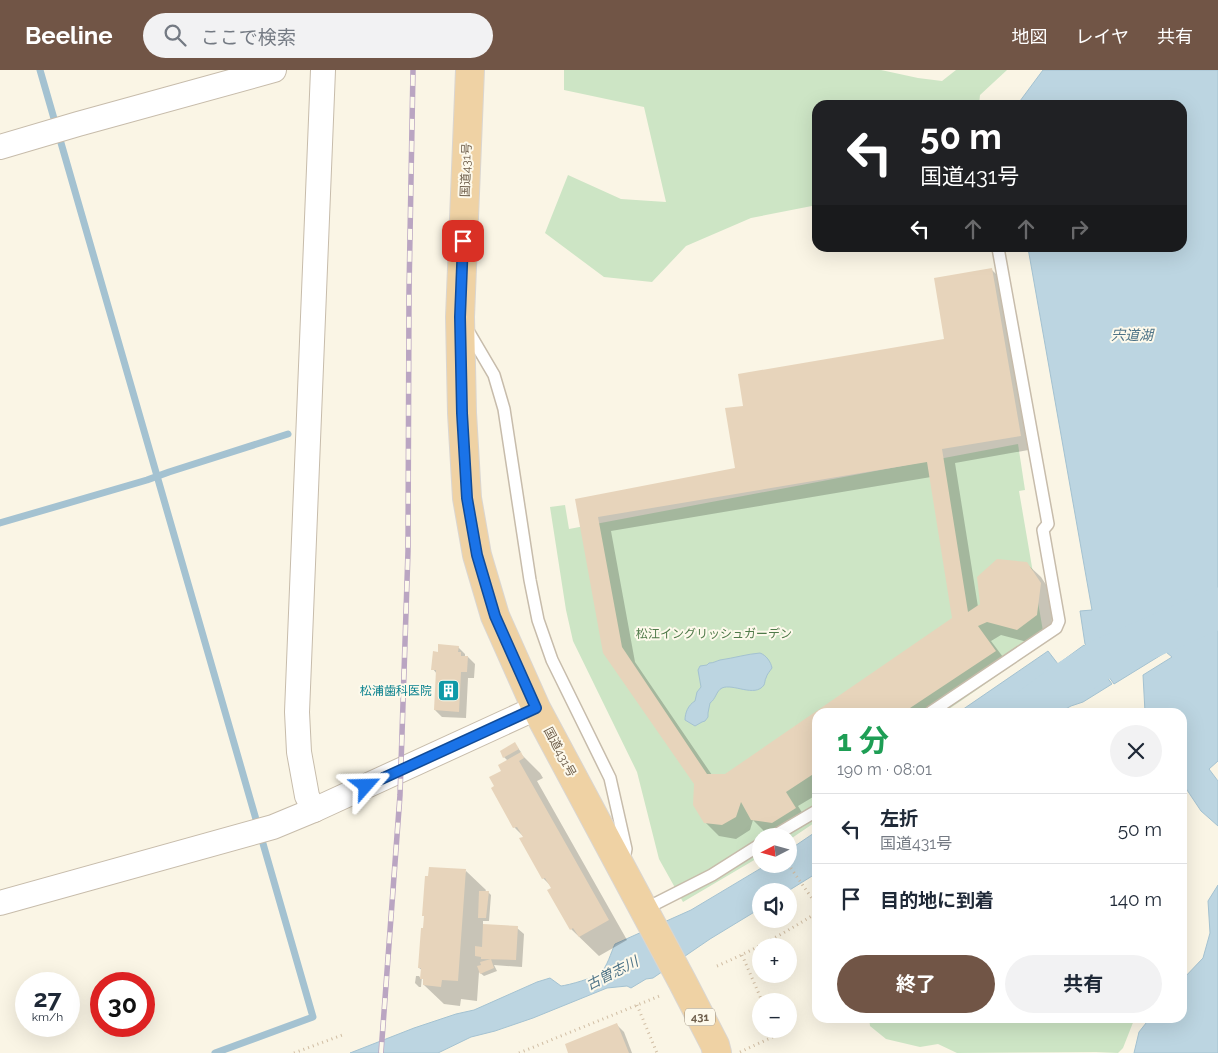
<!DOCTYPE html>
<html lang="ja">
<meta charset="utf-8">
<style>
:root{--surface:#fff;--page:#f2f2f3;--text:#1f2937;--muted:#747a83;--line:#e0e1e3;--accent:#715546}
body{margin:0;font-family:Raleway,"Noto Sans JP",sans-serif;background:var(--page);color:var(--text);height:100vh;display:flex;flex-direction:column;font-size:19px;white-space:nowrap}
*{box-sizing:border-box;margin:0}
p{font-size:16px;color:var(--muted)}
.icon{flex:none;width:28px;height:28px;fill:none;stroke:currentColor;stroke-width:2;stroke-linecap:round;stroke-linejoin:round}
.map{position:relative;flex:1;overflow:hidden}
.details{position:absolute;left:812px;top:638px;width:375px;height:315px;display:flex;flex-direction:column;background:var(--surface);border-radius:15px;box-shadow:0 5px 20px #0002}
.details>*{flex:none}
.hud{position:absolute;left:812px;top:30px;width:375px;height:152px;border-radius:15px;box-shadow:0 5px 20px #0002;background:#202124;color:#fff;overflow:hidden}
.needle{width:32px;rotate:264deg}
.buttons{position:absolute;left:752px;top:758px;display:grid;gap:10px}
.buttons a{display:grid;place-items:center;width:45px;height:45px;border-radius:50%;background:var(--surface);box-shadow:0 5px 20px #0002;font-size:25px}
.speed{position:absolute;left:15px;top:902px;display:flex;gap:10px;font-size:25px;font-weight:700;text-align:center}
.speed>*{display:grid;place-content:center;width:65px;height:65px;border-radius:50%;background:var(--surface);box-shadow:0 5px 20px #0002;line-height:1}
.speed small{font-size:12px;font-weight:400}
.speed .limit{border:8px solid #d22;background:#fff;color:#111}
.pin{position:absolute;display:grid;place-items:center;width:42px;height:42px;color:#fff;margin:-21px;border-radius:10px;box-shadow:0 2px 8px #0006}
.me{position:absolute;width:55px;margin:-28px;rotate:65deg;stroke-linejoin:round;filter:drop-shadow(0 0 4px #0008)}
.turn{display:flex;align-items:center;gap:18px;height:105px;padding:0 25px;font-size:22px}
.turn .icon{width:65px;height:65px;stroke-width:2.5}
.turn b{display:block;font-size:35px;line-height:42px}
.lanes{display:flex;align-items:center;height:48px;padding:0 25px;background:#0003;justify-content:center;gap:25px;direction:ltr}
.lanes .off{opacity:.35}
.round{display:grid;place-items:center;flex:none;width:52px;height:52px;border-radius:26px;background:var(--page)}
.head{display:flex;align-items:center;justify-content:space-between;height:85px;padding:0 25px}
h1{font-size:30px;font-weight:700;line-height:38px;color:#1e9e55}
.cta{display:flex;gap:10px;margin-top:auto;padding:10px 25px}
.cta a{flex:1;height:58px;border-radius:30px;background:var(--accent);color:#fff;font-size:20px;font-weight:700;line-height:58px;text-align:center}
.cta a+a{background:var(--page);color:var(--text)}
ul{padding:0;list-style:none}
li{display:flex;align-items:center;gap:15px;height:70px;padding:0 25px;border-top:1px solid var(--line)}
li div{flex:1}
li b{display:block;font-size:19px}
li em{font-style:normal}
header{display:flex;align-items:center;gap:30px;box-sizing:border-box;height:70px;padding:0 25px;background:var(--accent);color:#fff}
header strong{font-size:24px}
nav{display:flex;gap:28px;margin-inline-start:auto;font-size:18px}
.search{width:350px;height:45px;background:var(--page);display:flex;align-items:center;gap:12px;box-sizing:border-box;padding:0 18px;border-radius:28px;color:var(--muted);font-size:19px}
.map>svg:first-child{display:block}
.green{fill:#cde5c5}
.water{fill:#bcd5e1;stroke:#a4c2d1}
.shadow{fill:#0003;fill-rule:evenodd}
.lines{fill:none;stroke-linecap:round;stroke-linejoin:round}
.stream{stroke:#a4c2d1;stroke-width:7}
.river{stroke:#bcd5e1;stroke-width:41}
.building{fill:#e7d4bb;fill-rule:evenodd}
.service-casing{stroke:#c7bcab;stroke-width:14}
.minor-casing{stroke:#c7bcab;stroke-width:26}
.trunk-casing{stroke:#dad6d1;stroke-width:30}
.path{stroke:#d0bda3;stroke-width:3;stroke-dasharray:1 4;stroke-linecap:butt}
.service{stroke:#fff;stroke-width:11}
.minor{stroke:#fff;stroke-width:24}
.trunk{stroke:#efd2a4;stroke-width:28}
.rail-casing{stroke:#baa5c2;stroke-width:5.5}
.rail{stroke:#fdf9eb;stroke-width:4;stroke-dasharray:11;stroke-linecap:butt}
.route-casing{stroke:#114b97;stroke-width:12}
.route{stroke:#1a73e8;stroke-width:9}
.labels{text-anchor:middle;stroke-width:4;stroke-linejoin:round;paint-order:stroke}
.shield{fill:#fdf9eb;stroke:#9a8e7c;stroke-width:1}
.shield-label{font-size:11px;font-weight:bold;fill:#70604d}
.street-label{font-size:12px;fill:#70604d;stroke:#fdf9eb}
.park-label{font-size:12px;fill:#507a4a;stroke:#fdf9eb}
.culture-label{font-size:12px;fill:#0d838f;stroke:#fdf9eb;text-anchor:end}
.water-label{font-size:14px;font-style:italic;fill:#4d7387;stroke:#fdf9eb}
</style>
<header>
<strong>Beeline</strong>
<div class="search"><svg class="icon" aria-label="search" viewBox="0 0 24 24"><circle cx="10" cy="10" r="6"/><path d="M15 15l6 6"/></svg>ここで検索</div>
<nav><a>地図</a><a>レイヤ</a><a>共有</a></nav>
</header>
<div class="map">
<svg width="1218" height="983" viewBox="0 0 1218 983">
<rect width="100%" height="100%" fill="#faf5e5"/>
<g class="green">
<polygon points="564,0 881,0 918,8 942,11 956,0 1007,0 980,25 979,35 818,35 817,135 751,148 686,176 652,212 604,207 545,163 568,105 621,129 666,132 644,37 564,20"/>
<polygon points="1018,374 1025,420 1019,421 1045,573 949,639 952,642 818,642 817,751 789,770 789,766 761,766 761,786 683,832 659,789 637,702 573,571 566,540 550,437 565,435 569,459"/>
<polygon points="869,948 1136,948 1134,950 1123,978 1118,983 1096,982 957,983 938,974 920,977 886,969 870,956"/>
</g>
<g class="water">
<polygon points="1043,0 1218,0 1218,691 1209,699 1218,711 1218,756 1201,741 1183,714 1182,642 1145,642 1143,605 1172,587 1166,582 1114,614 1085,574 1080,541 1092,540 1028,178 1182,178 1182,35 1017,35"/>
<polygon points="1084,575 1112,614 1083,632 1071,636 1060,642 959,642 1048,581 1058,594"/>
<path d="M760,583C766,585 771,592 772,598C770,601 767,604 766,608C765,609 765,613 764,615C755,628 733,613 722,618C716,621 716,629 710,633L708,643V647L705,651L702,652L695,656L685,650C685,643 688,635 695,631L697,622L701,617L698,600L700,596L707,595L709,593C714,593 716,591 720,590C734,588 747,584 760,583Z"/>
<path d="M817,761V803L788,821H761V838L710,869L653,908L646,909L631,918L627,916L607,918L533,948L495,961L471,967L438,983H350L414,958L456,944L474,940L537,912L550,908L561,916C569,915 594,908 600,903C607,898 611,882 615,874L691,840L768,794H789V780Z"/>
<polygon points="1218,815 1218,983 1134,983 1139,962 1150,948 1182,948 1183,909 1203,888 1210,863 1208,831"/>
</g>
<g class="shadow">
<path d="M991,199L1005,213L1034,379L955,393L978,537L1026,493L1041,507L1054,527L1051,559L1031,573L1001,565L991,571L1009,595L939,642H818V724L798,736L808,752L787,766L766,763L753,750L750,760L736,769L719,766L705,752L695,714L604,583L577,430L737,399L744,337L946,270ZM931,407L954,549L725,705H712L635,592L611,461Z"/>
<polygon points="458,577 465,584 465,587 468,587 475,594 474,608 468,608 466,648 442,647 435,640 437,604 433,599 439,583"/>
<polygon points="515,674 521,682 520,683 540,703 543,708 537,711 627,870 599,886 571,859 549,820 553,818 543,808 524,767 515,758 493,719 508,691 504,687"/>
<polygon points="466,801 486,820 485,822 488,822 491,825 489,851 483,851 483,856 517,858 524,864 522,897 494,895 497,901 484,906 479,902 477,931 461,929 460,936 444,934 424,915 425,906 422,906 421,917 419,917 415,913 416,906 419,906 421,909 422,900 419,898"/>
<polygon points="617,955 624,962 632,983 570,983"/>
</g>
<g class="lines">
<g class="stream">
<polyline points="40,0 313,947 215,983"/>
<polyline points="0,453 147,410 169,402 288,364"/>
</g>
<polyline class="river" points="1026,642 1063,614 1102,589 1218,538"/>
</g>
<g class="building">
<path d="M992,198L1021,366L942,379L968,542L980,534L977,507L997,489L1027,492L1041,513L1037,545L1017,560L987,552L978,556L996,581L904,642H818V701L786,722L796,738L772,753L751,750L741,732L736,747L722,755L704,753L693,735L694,714L603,583L575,429L735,398L725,338L743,336L738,304L944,269L934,208ZM927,392L952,548L725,704H707L622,577L598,447Z"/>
<polygon points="438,574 459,576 458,582 461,582 461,586 468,586 467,602 461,602 459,642 434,640 436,600 431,600 433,581 438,582"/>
<polygon points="515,672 519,679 503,688 500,681"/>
<polygon points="521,682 524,688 519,691 609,850 579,867 573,858 570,860 547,820 551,818 545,808 542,809 519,768 523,767 517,757 513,758 491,718 494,716 489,707 501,701 498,695"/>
<polygon points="429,797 466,799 458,911 442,910 441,917 423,915 423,909 420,909 421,898 418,898 421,858 423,858 424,846 422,846 425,806 428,806"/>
<polygon points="479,821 489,821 486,848 478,848"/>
<polygon points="483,854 518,856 516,890 481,889 481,887 475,886 475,876 482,877"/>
<polygon points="491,889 494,898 480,904 477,896 481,895 480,892"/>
<polygon points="617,953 629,983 568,983 565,974"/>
</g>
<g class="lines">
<defs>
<g id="service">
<polyline points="467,259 494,305 504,339 530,510 538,550 552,590 610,708 626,779 624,789"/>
<polyline points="931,642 1056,558 1059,551 1043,460 1048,454 998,178"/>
<polyline points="774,766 818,740"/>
<polyline points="643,840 712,805 761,774"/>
</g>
<g id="minor">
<polyline points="0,77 78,54 274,0"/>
<polyline points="314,740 307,726 299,682 297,642 323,0"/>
<polyline points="0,833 273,757 314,740 536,638"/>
</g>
<polyline id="trunk" points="470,0 460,247 462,343 467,428 477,485 495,546 536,638 682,911 715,975 717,983"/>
</defs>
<use href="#service" class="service-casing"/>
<use href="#minor" class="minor-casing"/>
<use href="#trunk" class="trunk-casing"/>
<g class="path">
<polyline points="788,794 818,837"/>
<polyline points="742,885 762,931"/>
<path d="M717,896C752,881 785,863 818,842"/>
<polyline points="637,935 657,983"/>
<polyline points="740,982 777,965 774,959"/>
<polyline points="294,983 345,964"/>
<polyline points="519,983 662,925"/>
</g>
<use href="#service" class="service"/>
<use href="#minor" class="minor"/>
<use href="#trunk" class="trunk"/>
<defs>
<polyline id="rail" points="381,983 400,725 408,481 409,222 413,0"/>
</defs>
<use href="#rail" class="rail-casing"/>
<use href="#rail" class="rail"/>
</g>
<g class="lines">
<defs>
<polyline id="route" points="366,716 536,638 495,546 477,485 467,428 462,343 460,247 463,171"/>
</defs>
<use href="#route" class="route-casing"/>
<use href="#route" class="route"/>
</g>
<defs>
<symbol id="building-square" viewBox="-11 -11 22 22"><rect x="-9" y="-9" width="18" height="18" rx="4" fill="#0f9aa8" stroke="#fdf9eb"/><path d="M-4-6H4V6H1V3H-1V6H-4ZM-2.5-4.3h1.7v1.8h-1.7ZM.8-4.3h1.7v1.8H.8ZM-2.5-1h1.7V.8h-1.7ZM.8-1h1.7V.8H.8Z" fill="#fff"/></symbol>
</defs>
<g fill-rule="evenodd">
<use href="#building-square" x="436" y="608" width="25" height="25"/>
</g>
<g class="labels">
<rect class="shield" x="685" y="938.5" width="30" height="17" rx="4"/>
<g class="shield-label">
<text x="700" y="951">431</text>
</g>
<g class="street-label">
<text transform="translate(466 100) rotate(-88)" y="4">国道431号</text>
<text transform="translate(560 682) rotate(62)" y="4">国道431号</text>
</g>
<g class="park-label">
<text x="714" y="568">松江イングリッシュガーデン</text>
</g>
<g class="culture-label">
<text x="432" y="625">松浦歯科医院</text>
</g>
<g class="water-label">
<text x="1132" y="270">宍道湖</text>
<text transform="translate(612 903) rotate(-27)" y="5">古曽志川</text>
</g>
</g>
</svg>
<div class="buttons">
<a><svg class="needle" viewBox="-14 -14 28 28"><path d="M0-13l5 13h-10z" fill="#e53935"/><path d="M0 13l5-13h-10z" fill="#747a83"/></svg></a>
<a><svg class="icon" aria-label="sound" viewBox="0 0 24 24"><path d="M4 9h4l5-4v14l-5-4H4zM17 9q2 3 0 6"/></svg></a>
<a>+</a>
<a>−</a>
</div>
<div class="speed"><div>27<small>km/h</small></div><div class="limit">30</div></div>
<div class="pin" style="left:463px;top:171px;background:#d93025"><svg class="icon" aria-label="arrive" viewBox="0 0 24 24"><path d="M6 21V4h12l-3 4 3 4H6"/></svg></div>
<svg class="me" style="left:366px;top:716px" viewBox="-20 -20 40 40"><path d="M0-17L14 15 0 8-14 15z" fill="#1a73e8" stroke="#fff" stroke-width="4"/></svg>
<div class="hud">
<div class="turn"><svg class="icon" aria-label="left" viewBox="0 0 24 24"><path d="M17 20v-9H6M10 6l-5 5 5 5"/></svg><div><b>50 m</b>国道431号</div></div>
<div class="lanes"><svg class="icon" aria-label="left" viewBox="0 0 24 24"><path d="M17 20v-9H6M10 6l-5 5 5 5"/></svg><svg class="icon off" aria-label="ahead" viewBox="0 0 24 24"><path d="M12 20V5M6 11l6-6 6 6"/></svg><svg class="icon off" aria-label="ahead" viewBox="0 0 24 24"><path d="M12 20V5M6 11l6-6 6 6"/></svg><svg class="icon off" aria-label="right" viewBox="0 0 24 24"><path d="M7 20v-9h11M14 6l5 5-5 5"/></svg></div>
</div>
<section class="details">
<div class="head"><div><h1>1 分</h1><p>190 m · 08:01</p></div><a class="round"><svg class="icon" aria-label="close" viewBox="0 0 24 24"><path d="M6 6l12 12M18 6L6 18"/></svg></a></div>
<ul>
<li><svg class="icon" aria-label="left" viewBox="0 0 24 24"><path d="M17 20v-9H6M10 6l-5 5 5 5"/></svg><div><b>左折</b><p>国道431号</p></div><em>50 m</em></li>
<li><svg class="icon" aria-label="arrive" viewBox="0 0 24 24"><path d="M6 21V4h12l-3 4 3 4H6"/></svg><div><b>目的地に到着</b></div><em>140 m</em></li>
</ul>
<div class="cta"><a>終了</a><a>共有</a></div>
</section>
</div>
